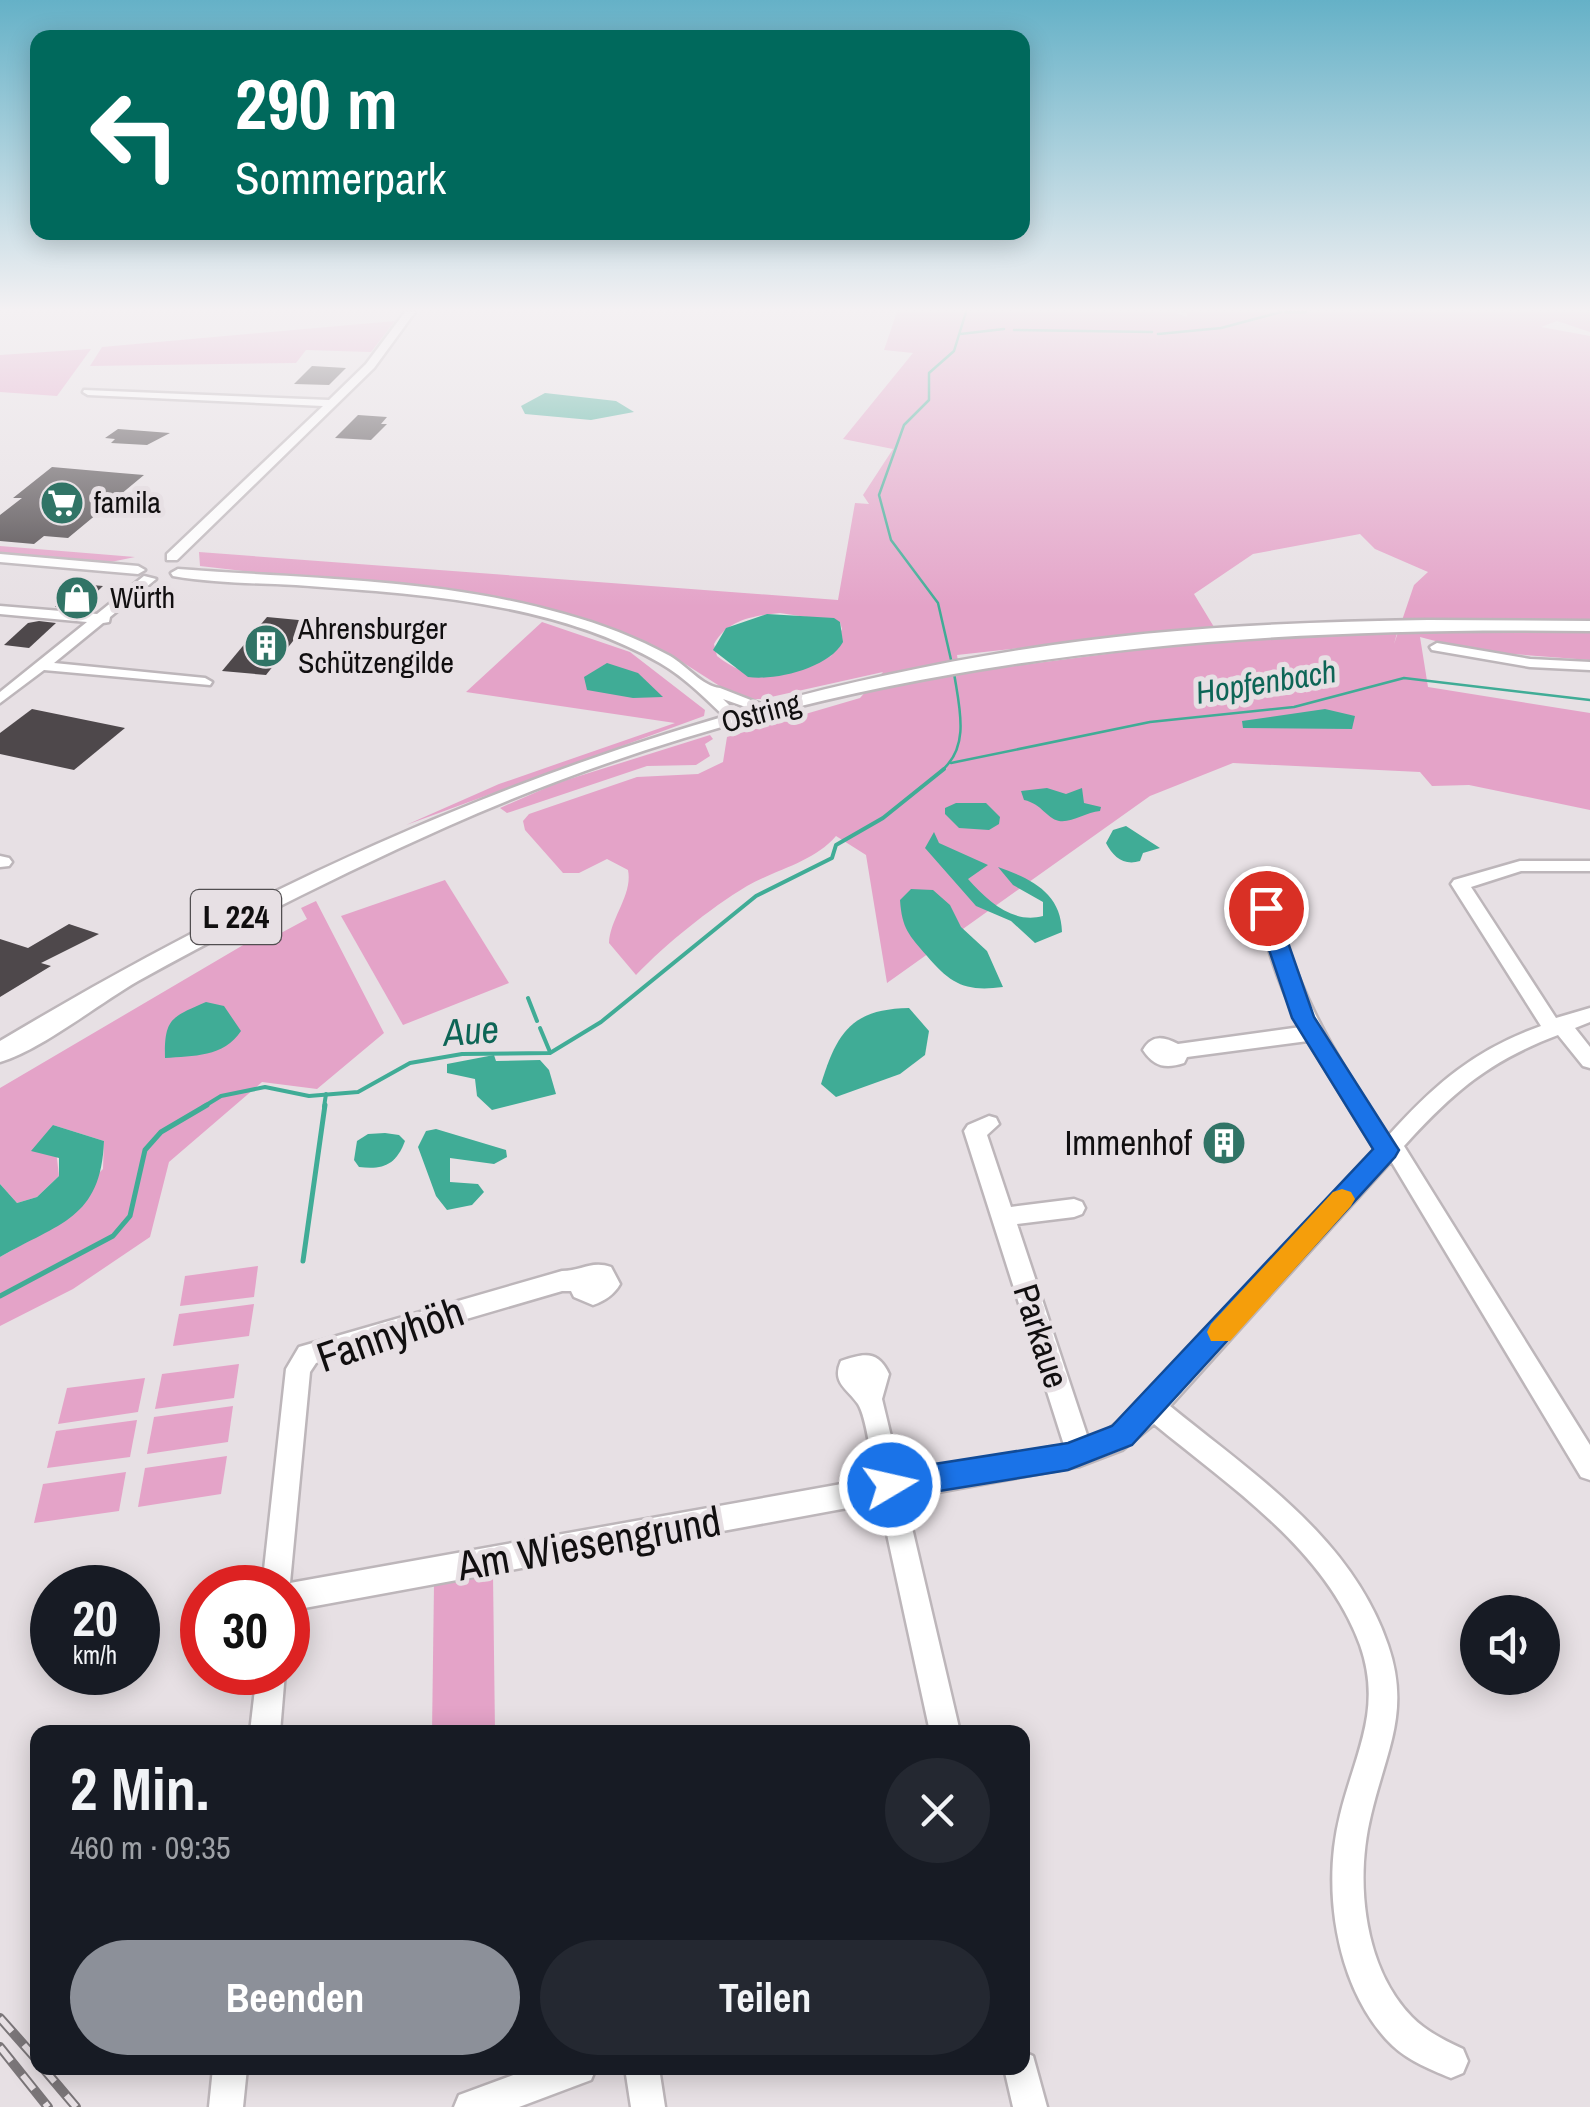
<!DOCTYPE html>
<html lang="de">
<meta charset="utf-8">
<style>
:root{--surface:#171b24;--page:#242831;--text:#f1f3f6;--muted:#9ea1a6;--accent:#8c9099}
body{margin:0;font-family:"Archivo Narrow",sans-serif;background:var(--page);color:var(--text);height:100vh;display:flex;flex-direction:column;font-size:38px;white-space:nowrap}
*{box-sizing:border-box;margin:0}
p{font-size:32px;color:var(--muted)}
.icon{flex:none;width:55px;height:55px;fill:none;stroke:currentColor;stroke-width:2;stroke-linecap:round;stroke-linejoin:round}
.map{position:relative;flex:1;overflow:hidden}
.sheet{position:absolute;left:30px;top:1725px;width:1000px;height:350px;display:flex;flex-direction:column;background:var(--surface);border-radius:20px;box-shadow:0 5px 25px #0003}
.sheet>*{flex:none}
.top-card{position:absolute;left:30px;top:30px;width:1000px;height:210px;border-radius:20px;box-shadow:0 5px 25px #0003;background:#00695c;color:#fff;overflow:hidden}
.buttons{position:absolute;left:1460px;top:1595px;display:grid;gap:20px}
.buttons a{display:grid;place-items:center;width:100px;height:100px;border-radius:50%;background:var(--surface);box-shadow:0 5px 25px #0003;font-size:50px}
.speed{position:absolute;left:30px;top:1565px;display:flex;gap:20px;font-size:50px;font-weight:700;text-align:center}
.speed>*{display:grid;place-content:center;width:130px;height:130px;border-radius:50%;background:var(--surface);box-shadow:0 5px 25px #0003;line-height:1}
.speed small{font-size:25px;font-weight:400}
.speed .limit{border:15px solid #d22;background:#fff;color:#111}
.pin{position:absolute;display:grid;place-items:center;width:85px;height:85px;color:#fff;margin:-42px;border:5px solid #fff;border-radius:50%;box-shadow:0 2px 10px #0007}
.me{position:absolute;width:110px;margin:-55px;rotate:81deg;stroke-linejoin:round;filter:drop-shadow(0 0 8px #0008)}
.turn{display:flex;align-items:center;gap:35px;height:210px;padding:0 40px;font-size:45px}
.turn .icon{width:130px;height:130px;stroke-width:2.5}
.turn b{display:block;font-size:70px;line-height:85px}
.round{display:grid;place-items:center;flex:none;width:105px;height:105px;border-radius:52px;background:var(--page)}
.headline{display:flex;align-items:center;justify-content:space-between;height:170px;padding:0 40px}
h1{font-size:60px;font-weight:700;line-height:75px}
.action{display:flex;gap:20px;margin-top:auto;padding:20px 40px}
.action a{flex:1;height:115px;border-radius:60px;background:var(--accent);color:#fff;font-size:40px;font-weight:700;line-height:115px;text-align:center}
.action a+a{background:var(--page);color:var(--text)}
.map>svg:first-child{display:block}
.green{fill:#e4a3c8;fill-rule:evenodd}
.water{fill:#40ac96}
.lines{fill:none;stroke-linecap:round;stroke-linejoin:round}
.stream-far2{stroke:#40ac96;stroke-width:2.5}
.stream-far1{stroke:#40ac96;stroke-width:4}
.stream{stroke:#40ac96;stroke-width:5}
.building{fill:#4e484b}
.minor-casing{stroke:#bdb6ba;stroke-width:5}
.major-casing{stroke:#bdb6ba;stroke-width:5}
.minor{fill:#fff;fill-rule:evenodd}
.major{fill:#fff;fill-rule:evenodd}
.rail-casing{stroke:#7b7679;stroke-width:10}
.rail{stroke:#e7e0e4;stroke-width:6;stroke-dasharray:18;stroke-linecap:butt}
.route{fill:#1a73e8;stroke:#114b97;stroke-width:2.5}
.slow{fill:#f59e0b}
.labels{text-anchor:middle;stroke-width:10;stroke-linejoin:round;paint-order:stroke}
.far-poi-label{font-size:30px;fill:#110f10;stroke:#e7e0e4;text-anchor:start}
.far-street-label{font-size:30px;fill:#110f10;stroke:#e7e0e4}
.far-water-label{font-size:32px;font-style:italic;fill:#0d6556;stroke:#e7e0e4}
.shield{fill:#e7e0e4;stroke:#514e50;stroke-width:2.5}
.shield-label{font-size:32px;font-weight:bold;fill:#110f10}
.poi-label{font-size:35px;fill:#110f10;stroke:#e7e0e4;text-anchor:end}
.street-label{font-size:35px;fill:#110f10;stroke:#e7e0e4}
.water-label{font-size:38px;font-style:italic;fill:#0d6556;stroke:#e7e0e4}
.near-street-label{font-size:42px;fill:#110f10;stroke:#e7e0e4}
</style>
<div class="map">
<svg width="1590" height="2107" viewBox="0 0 1590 2107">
<rect width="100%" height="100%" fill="#e7e0e4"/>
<g class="green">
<path d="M897,312H1173L1187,317V312H1590V332L1557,321L1541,327L1590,336V660L1474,651L1420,637L1428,687L1590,713V810L1469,785L1432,786L1420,772L1233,763L1150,796L887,983L866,855L836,836C814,862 777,869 747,886C709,909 667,943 636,975L609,943C610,918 633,895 628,870L607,859L579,873H563L525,830L523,821L529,814L637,777L698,774L723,762L727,737L860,698L883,672L762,699H740L671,655L599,627L428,592L200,566L199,552L838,600L855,503L869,504L863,495L893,449L843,439L913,353L884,350ZM1360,534L1375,549L1428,572L1414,585L1394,644L1397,633L1198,642L960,673L957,655L1214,627L1194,594L1253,554ZM780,613L840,622L842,629L831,656C789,676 755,686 717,656L714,644C728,619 754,616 780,613Z"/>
<polygon points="395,321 371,352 306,350 296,363 90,366 102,347"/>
<polygon points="91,349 57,396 0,392 0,355"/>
<polygon points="0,546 135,557 101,564 0,555"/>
<polygon points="542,622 630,652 705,710 704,716 406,825 499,784 675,723 466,692"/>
<polygon points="710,735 713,739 705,744 710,756 696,765 647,766 507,813 500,808 557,783"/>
<polygon points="445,880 509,983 403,1025 341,916"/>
<polygon points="316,901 384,1033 317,1089 262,1082 169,1162 150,1237 73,1289 0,1326 0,1257 32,1239 103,1169 104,1141 53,1125 59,1176 37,1197 17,1203 0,1184 0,1088 262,934 268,940 307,919 301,908"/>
<polygon points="258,1266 254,1297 180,1306 185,1276"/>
<polygon points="254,1304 249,1336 173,1346 179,1314"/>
<polygon points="239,1364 234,1398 155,1409 162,1374"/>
<polygon points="145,1378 138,1412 58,1424 67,1388"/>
<polygon points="233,1406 228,1442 147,1454 154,1417"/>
<polygon points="137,1420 130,1457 47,1468 56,1431"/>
<polygon points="227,1456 221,1494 138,1507 145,1468"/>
<polygon points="126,1472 119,1511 34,1523 43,1484"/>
<polygon points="493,1574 495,1732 432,1732 434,1584"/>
</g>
<g class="water">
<polygon points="545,393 616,401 634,412 591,420 525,414 521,406"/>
<path d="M767,614L834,618L840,622L843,642C829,668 775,681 748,677L713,650L726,628Z"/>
<polygon points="607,663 638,673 663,697 633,698 587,690 584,677"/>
<polygon points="1325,709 1355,716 1352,729 1243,728 1242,721"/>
<path d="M1047,788L1066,794L1082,788L1084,803L1101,807L1100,811C1086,812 1072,823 1059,821C1046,818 1042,804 1024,800L1021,791Z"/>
<polygon points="956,803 986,803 1000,817 999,824 989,830 959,828 945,814 945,808"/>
<path d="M1126,826L1160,848L1143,853L1140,861C1124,866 1113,857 1106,843L1113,830Z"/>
<path d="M934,832L939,843L988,865L968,879C988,901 1012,924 1043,916V902L1013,885L998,867C1032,879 1061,893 1062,932L1035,943L1011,921L976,906L925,848Z"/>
<path d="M911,889L933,890L950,905L961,927L987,951L1003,987C965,992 951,984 927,956C909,935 902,929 900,900Z"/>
<path d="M206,1002L224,1006L241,1031C224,1057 193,1056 165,1058C164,1018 172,1017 206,1002Z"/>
<path d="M909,1008L929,1031L925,1055L900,1074L836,1097L821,1084C837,1032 852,1009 909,1008Z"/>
<polygon points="494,1055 496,1061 540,1060 549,1070 556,1094 492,1110 477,1096 475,1079 447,1073 447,1064"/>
<path d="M53,1125L104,1141C101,1219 59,1223 0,1257V1184L17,1203L37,1197L59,1176V1158L31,1151Z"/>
<polygon points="436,1129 506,1150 507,1157 494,1164 450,1158 450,1182 478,1184 484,1192 472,1205 447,1210 436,1196 418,1147 426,1131"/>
<path d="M385,1133L399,1135L405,1141C396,1165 383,1170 359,1167L354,1160L357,1141L368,1134Z"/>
</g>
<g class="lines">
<g class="stream-far2">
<polyline points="1285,312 1306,312"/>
<polyline points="1014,330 1152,332"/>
<polyline points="960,334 1004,329"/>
<polyline points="1158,334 1221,328 1281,312"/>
<polyline points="952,664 938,603 891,540 879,495 904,425 929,400 929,373 954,351 966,312"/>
<polyline points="951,763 1150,722 1294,707 1404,678 1590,700"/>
<path d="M941,771C971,747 959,706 954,673"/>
</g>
<g class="stream-far1">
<polyline points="528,998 537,1021"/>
<polyline points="540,1028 550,1052"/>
<polyline points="203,1107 221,1096 265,1087 309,1096 358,1092 410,1063 462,1054 550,1053 601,1022 756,896 832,858 836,845 883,818 944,769"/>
<polyline points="324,1107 326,1094"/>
</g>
<g class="stream">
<polyline points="303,1261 325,1105"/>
<polyline points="0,1296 113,1236 130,1216 145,1150 161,1132 207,1105"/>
</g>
</g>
<g class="building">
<polygon points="312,366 346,368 329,385 294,384"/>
<polygon points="358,415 387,417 381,424 387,424 371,440 335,438"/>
<polygon points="118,429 170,433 147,445 111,443 115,439 105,438"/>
<polygon points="52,467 120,473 144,475 68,538 44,536 34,544 0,541 0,515 22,498 13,498"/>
<polygon points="80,584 103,586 79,609 55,607"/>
<polygon points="267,617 309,621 266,675 222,671"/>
<polygon points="39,621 56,623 29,648 4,645 28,623"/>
<polygon points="32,709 125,728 74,770 0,754 0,733"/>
<polygon points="69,924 99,934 41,963 51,966 0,997 0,939 28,948"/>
</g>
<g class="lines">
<defs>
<g id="minor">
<polygon points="405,312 415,312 374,368 177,560 167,560 167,554 323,406 88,395 83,392 84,390 329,400 366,364"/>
<polygon points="0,554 138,566 145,570 138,574 0,562"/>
<path d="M178,569C306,579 440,578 564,614C601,624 637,638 670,656C687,666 702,686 720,688L776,710L768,715L723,699L743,719L735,724L730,722C708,701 686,678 660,663C551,601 418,594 296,585C255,583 213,583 173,576L171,573Z"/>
<polygon points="144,576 156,579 110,617 109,622 103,623 54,663 205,678 212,682 210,685 44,670 0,703 0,692 87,622 0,614 0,606 97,614"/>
<polygon points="1437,643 1530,659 1590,662 1590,670 1530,667 1432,650 1430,647"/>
<polygon points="0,856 9,858 12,862 9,866 0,867"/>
<path d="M1520,861H1590V871H1521L1471,887L1556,1018L1590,1008V1022L1575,1028L1590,1047V1068L1583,1066L1558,1035C1489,1061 1453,1092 1404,1146L1590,1445V1480L1581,1477L1391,1161L1170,1406C1253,1474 1352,1538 1388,1645C1411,1712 1386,1751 1371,1815C1355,1880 1363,1967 1412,2017C1427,2032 1444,2040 1463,2049L1468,2061L1463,2073L1451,2078C1427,2068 1404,2059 1386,2039C1335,1982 1322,1887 1340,1815C1355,1753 1383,1710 1360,1645C1325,1549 1229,1486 1154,1424L1122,1450L1080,1466L905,1498L960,1732H930L880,1502L288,1611V1588H262L286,1369L299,1347L562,1271C581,1271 592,1260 611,1267L620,1284C614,1295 604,1301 593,1305L574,1297L571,1291H562L316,1363L310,1372L290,1583L875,1478C871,1460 867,1418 858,1404C848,1389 831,1383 841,1361C864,1353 878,1350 889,1374L882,1399L900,1474L1064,1445L964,1131L968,1125L989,1116L996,1118L999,1124L987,1135L1011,1207L1074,1199L1082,1202L1085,1208L1082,1214L1074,1217L1017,1224L1088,1438L1105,1432L1134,1410L1375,1150L1308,1041L1187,1057L1184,1063C1166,1069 1154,1067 1143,1050C1152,1034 1164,1037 1178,1044L1301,1027C1276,981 1262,935 1254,883L1257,879H1269L1272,883C1287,979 1335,1055 1388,1136C1435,1084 1474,1050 1541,1026L1451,884L1454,880Z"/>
<polygon points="257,1672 285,1672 280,1732 250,1732"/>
<polygon points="1022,2051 1033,2056 1047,2107 1013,2107 1004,2068 1022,2068"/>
<polygon points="213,2068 247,2068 243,2107 209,2107"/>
<polygon points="532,2068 596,2068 591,2080 519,2107 454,2107 459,2095"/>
<polygon points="625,2068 659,2068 665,2107 631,2107"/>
</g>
<path id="major" d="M1428,620L1590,621V631C1193,625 813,663 446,827C341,874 239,925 138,981C98,1004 41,1050 0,1062V1041C320,850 650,709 1020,650C1155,628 1292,622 1428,620Z"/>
</defs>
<use href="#minor" class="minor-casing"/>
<use href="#major" class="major-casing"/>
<use href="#minor" class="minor"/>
<use href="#major" class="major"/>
<defs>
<g id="rail">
<polyline points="0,2018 38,2061"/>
<polyline points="0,2047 48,2107"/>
<polyline points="43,2068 76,2107"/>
</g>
</defs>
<use href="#rail" class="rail-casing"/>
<use href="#rail" class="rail"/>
</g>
<linearGradient id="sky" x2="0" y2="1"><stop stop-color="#65b1c7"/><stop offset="0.51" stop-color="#f4f1f3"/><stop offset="1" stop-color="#f4f1f3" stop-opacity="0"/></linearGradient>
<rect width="1590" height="607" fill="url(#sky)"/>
<polygon class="route" points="1266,902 1276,908 1314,1017 1395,1144 1399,1150 1395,1157 1132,1445 1068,1470 890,1499 879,1495 875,1485 879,1475 890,1471 1068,1443 1112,1426 1373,1149 1292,1018 1255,908"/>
<polygon class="slow" points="1342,1189 1351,1192 1355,1199 1351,1206 1230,1341 1211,1341 1207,1332 1211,1324 1333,1192"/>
<defs>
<symbol id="supermarket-disc" viewBox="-11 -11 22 22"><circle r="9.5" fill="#317466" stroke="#e7e0e4"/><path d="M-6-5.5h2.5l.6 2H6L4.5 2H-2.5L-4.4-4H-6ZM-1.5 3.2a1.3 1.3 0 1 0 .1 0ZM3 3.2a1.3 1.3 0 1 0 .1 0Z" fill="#fff"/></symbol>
<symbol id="shop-disc" viewBox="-11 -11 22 22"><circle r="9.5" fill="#317466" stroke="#e7e0e4"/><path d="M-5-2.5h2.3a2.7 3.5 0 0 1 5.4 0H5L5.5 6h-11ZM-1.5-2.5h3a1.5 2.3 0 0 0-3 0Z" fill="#fff"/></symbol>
<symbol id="building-disc" viewBox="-11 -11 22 22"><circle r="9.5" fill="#317466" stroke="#e7e0e4"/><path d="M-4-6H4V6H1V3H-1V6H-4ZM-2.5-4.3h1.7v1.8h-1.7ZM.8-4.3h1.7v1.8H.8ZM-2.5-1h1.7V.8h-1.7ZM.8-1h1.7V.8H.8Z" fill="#fff"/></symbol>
</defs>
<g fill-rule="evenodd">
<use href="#supermarket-disc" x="37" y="478" width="50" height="50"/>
<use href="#shop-disc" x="52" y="573" width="50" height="50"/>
<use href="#building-disc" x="241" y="621" width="50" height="50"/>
<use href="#building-disc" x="1199" y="1118" width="50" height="50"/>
</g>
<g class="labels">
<g class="far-poi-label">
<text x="94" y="513">famila</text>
<text x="110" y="608">Würth</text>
<text x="298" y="639">Ahrensburger<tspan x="298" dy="34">Schützengilde</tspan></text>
</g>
<g class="far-street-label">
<text transform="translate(761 713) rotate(-15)" y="10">Ostring</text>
</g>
<g class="far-water-label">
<text transform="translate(1266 682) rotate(-9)" y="11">Hopfenbach</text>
</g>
<rect class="shield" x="191" y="890" width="90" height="54" rx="8"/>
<g class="shield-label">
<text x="236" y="928">L 224</text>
</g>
<g class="poi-label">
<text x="1192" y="1155">Immenhof</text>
</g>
<g class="street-label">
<text transform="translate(1041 1336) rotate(72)" y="12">Parkaue</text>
</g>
<g class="water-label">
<text transform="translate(471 1031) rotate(-4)" y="13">Aue</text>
</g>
<g class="near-street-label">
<text transform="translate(390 1334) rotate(-19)" y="15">Fannyhöh</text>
<text transform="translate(589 1543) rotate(-10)" y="15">Am Wiesengrund</text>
</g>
</g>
</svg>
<div class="buttons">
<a><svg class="icon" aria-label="sound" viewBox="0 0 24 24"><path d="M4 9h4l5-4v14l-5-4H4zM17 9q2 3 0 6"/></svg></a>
</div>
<div class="speed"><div>20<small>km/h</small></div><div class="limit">30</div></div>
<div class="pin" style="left:1266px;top:908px;background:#d93025"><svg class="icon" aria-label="arrive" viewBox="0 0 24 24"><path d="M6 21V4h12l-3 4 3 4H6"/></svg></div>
<svg class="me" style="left:890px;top:1485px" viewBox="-20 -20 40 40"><circle r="17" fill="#1a73e8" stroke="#fff" stroke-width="3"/><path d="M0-11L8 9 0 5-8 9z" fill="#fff"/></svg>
<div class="top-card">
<div class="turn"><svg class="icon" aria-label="left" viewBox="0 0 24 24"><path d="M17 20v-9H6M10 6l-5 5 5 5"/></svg><div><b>290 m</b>Sommerpark</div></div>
</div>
<section class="sheet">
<div class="headline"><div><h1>2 Min.</h1><p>460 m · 09:35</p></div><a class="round"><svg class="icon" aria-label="close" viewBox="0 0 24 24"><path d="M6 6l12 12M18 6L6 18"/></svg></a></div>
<div class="action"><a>Beenden</a><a>Teilen</a></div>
</section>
</div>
